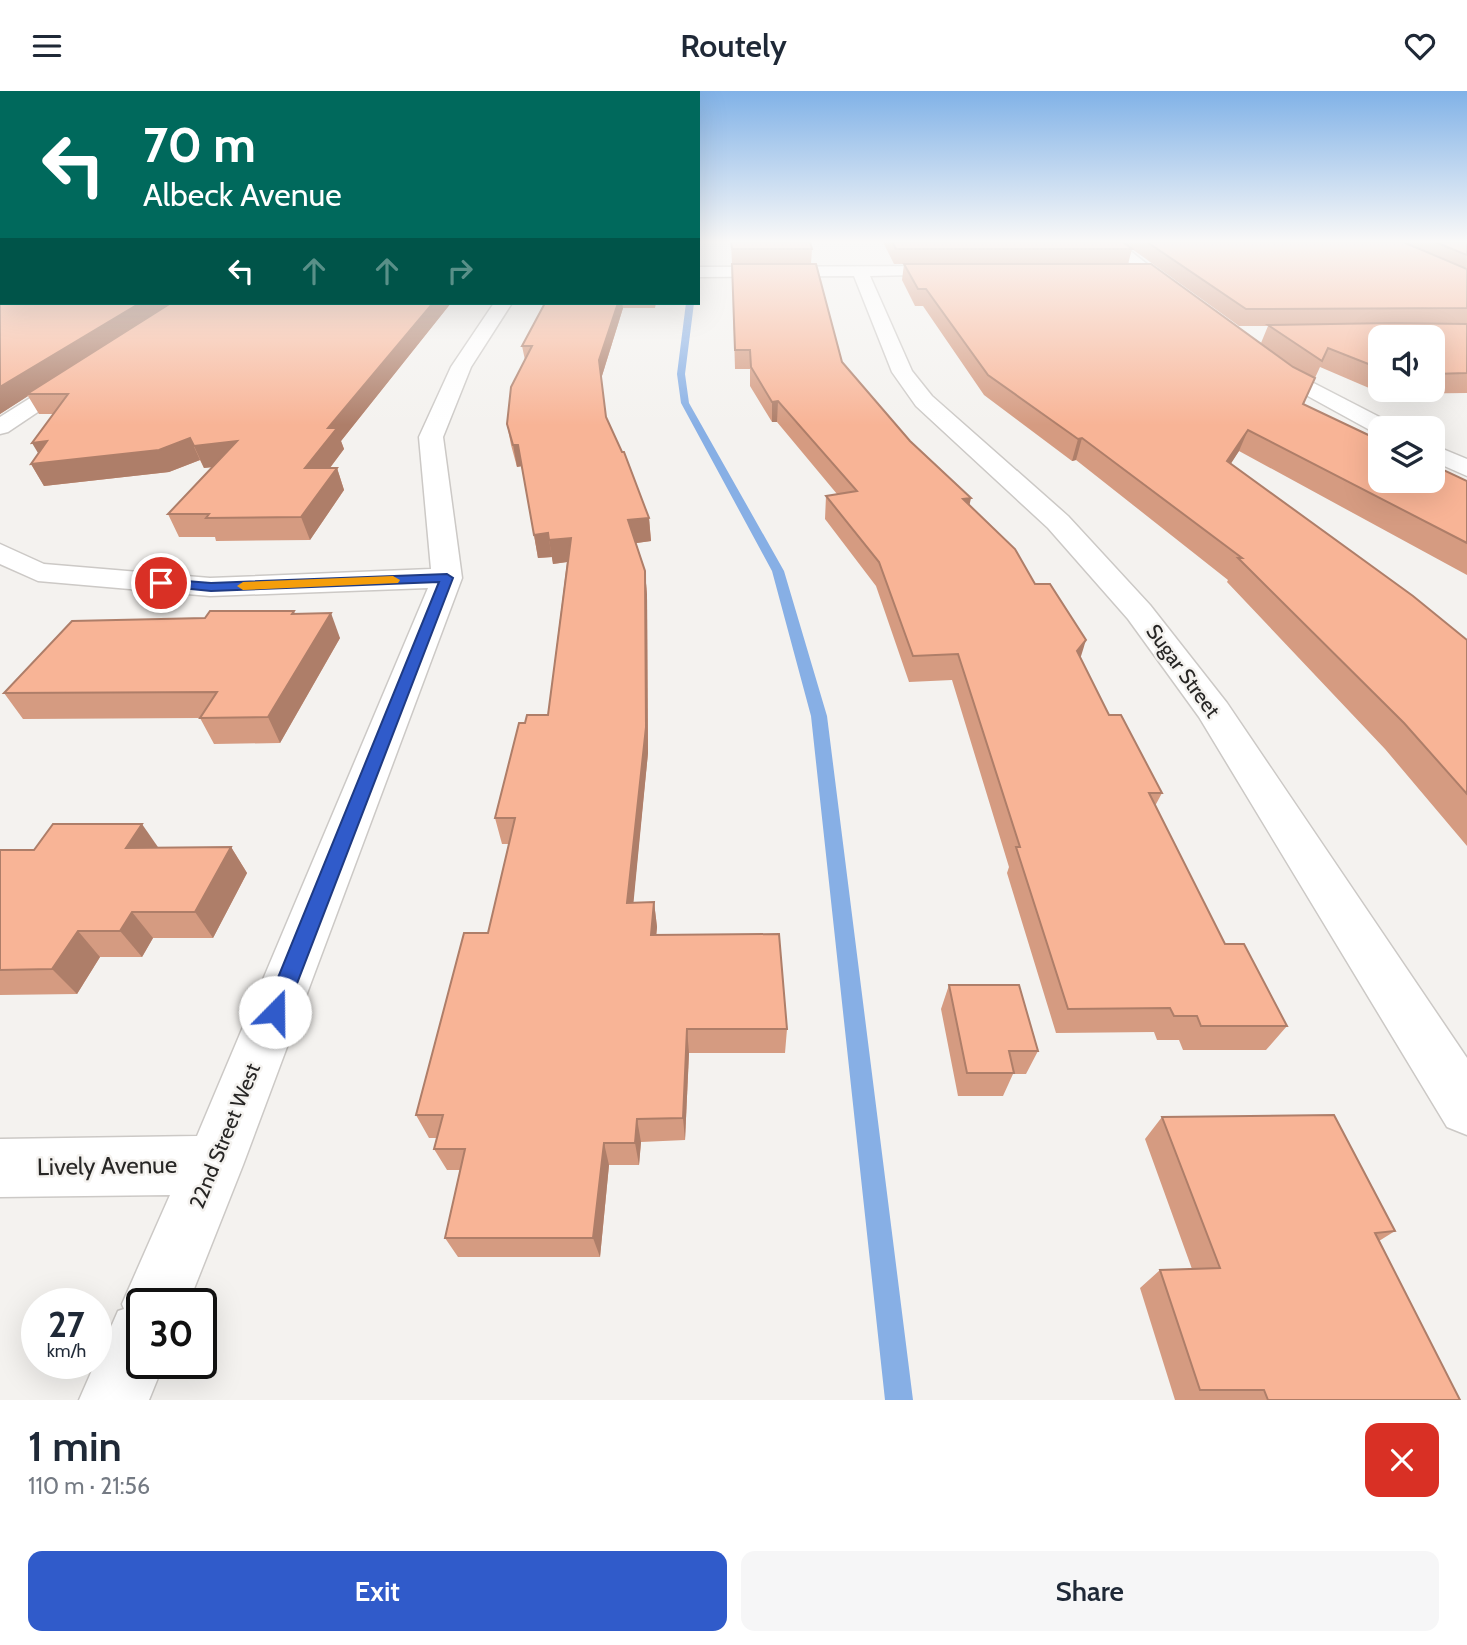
<!DOCTYPE html>
<meta charset="utf-8">
<style>
:root{--surface:#fff;--page:#f6f6f7;--text:#1f2937;--muted:#747a83;--accent:#305bca}
body{margin:0;font-family:Cabin,sans-serif;background:var(--page);color:var(--text);height:100vh;display:flex;flex-direction:column;font-size:26px;white-space:nowrap}
*{box-sizing:border-box;margin:0}
p{font-size:23px;color:var(--muted)}
.icon{flex:none;width:38px;height:38px;fill:none;stroke:currentColor;stroke-width:2;stroke-linecap:round;stroke-linejoin:round}
.map{position:relative;height:1309px;overflow:hidden}
.drawer{display:flex;flex-direction:column;background:var(--surface);flex:1}
.drawer>*{flex:none}
.top-card{position:absolute;left:0px;top:0px;width:700px;height:214px;box-shadow:0 7px 28px #0002;background:#00695c;color:#fff;overflow:hidden}
.tools{position:absolute;left:1368px;top:234px;display:grid;gap:14px}
.tools a{display:grid;place-items:center;width:77px;height:77px;border-radius:14px;background:var(--surface);box-shadow:0 7px 28px #0002;font-size:35px}
.speed{position:absolute;left:21px;top:1197px;display:flex;gap:14px;font-size:35px;font-weight:700;text-align:center}
.speed>*{display:grid;place-content:center;width:91px;height:91px;border-radius:50%;background:var(--surface);box-shadow:0 7px 28px #0002;line-height:1}
.speed small{font-size:18px;font-weight:400}
.speed .limit{border:4px solid #111;border-radius:10px;background:#fff;color:#111}
.pin{position:absolute;display:grid;place-items:center;width:60px;height:60px;color:#fff;margin:-30px;border:4px solid #fff;border-radius:50%;box-shadow:0 2px 7px #0007}
.me{position:absolute;width:77px;margin:-38px;rotate:22deg;stroke-linejoin:round;filter:drop-shadow(0 0 5px #0008)}
.turn{display:flex;align-items:center;gap:24px;height:147px;padding:0 28px;font-size:32px}
.turn .icon{width:91px;height:91px;stroke-width:2.5}
.turn b{display:block;font-size:49px;line-height:60px}
.lanes{display:flex;align-items:center;height:66px;padding:0 28px;background:#0003;justify-content:center;gap:35px;direction:ltr}
.lanes .off{opacity:.35}
.round{display:grid;place-items:center;flex:none;width:74px;height:74px;border-radius:14px;background:var(--page)}
.summary{display:flex;align-items:center;justify-content:space-between;height:119px;padding:0 28px}
h1{font-size:42px;font-weight:600;line-height:52px}
.action{display:flex;gap:14px;margin-top:auto;padding:14px 28px}
.action a{flex:1;height:80px;border-radius:14px;background:var(--accent);color:#fff;font-size:28px;font-weight:600;line-height:80px;text-align:center}
.action a+a{background:var(--page);color:var(--text)}
header{display:flex;justify-content:space-between;align-items:center;height:91px;padding:0 28px;background:var(--surface);font-size:32px;font-weight:600}
.map>svg:first-child{display:block}
.lines{fill:none;stroke-linecap:round;stroke-linejoin:round}
.stream{fill:#87afe5;fill-rule:evenodd}
.minor-casing{stroke:#ccc9c6;stroke-width:3}
.minor{fill:#fff;fill-rule:evenodd}
.wall{fill:#d59b81;fill-rule:evenodd}
.shaded-wall{fill:#ae7e69}
.building{fill:#f8b496;stroke:#ae7e69;stroke-width:2}
.route{fill:#305bca;stroke:#1f3b83;stroke-width:2}
.slow{fill:#f59e0b}
.labels{text-anchor:middle;stroke-width:5;stroke-linejoin:round;paint-order:stroke}
.street-label{font-size:21px;fill:#272625;stroke:#f4f2ef}
.near-street-label{font-size:24px;fill:#272625;stroke:#f4f2ef}
</style>
<header><svg class="icon" aria-label="menu" viewBox="0 0 24 24"><path d="M4 6h16M4 12h16M4 18h16"/></svg>Routely<svg class="icon" aria-label="heart" viewBox="0 0 24 24"><path d="M12 20l-8-8c-3-5 5-10 8-4 3-6 11-1 8 4z"/></svg></header>
<div class="map">
<svg width="1467" height="1309" viewBox="0 0 1467 1309">
<rect width="100%" height="100%" fill="#f4f2ef"/>
<g class="lines">
<polygon class="stream" points="686,212 694,212 685,283 689,312 784,480 827,625 913,1309 885,1309 811,625 772,480 681,312 677,283"/>
<defs>
<g id="minor">
<polygon points="1104,151 1119,151 1189,206 1181,211 1175,210"/>
<polygon points="955,175 963,180 961,183 870,185 912,280 932,305 1068,425 1150,514 1227,612 1467,967 1467,1044 1447,1036 1199,626 1128,528 1048,437 916,315 892,281 854,185 698,186 698,176"/>
<polygon points="494,212 512,212 471,276 443,346 462,487 243,1074 188,1213 142,1213 142,1272 164,1272 149,1309 79,1309 118,1220 124,1218 122,1213 170,1104 0,1106 0,1048 197,1045 428,497 210,505 38,490 0,473 0,453 44,473 210,487 431,478 419,346 451,276"/>
<polygon points="1266,263 1273,265 1300,285 1393,333 1396,338 1381,338 1381,344 1377,343 1286,293 1256,269 1259,265"/>
<polygon points="77,280 84,282 87,286 84,290 8,341 0,343 0,326 70,282"/>
<polygon points="1433,354 1467,368 1467,385 1433,370"/>
</g>
</defs>
<use href="#minor" class="minor-casing"/>
<use href="#minor" class="minor"/>
</g>
<g class="wall">
<polygon points="0,151 2,212 451,212 341,350 344,358 330,377 337,377 344,399 310,449 216,450 215,446 179,446 168,423 213,376 204,377 200,369 169,381 44,395 31,373 38,363 53,323 39,323 28,305 0,323"/>
<polygon points="731,151 810,151 812,158 811,173 842,271 910,350 970,414 1080,567 1109,624 1162,702 1155,715 1225,853 1287,935 1266,959 1183,959 1179,949 1157,949 1154,941 1056,942 1007,782 1009,776 952,589 909,591 876,495 825,428 826,405 837,403 777,331 772,331 750,295 750,278 735,278 732,173"/>
<path d="M883,151H1467V302L1383,303L1320,276L1303,313L1467,390V484L1239,360L1230,373L1467,549V755L1385,658L1227,491L1228,489L1076,369L1072,370L984,304L923,215H915L902,189L904,173H894ZM1128,155L1239,235H1268L1261,252L1128,173L1132,158ZM1381,247H1433V299H1381Z"/>
<polygon points="545,212 656,212 655,217 623,217 601,288 606,326 649,427 651,450 636,452 645,480 647,504 648,662 633,811 654,811 657,836 656,844 787,938 785,962 689,962 685,1049 641,1051 639,1074 609,1074 600,1166 458,1166 445,1147 460,1079 447,1079 434,1058 437,1047 429,1047 416,1024 488,842 509,753 502,753 495,727 525,632 548,624 567,471 553,473 552,466 538,467 522,375 517,376 511,354 507,333 525,269 522,255"/>
<polygon points="294,520 295,523 340,547 280,652 214,653 200,627 23,628 4,602 205,527"/>
<polygon points="231,756 247,782 213,847 153,847 142,866 100,866 77,903 0,904 0,759"/>
<polygon points="949,894 1038,960 1026,983 1013,983 1003,1005 958,1005 941,918"/>
<polygon points="1162,1026 1395,1140 1379,1150 1460,1309 1175,1309 1140,1197 1160,1179 1192,1178 1145,1048"/>
</g>
<g class="shaded-wall">
<polygon points="140,212 175,212 27,303 28,305 0,323 0,296"/>
<polygon points="433,212 451,212 341,350 344,358 313,399 305,377 328,337"/>
<polygon points="618,212 622,212 623,217 601,288 599,269"/>
<polygon points="778,310 777,331 772,331 772,311"/>
<polygon points="1248,339 1239,360 1218,393 1227,370"/>
<polygon points="190,347 200,369 169,381 44,395 31,373 44,372 32,352 47,350"/>
<polygon points="1082,347 1076,369 1072,370 1078,348"/>
<polygon points="237,350 246,372 204,377 194,355"/>
<polygon points="513,354 518,354 522,375 517,376"/>
<polygon points="337,377 344,399 310,449 301,426"/>
<polygon points="971,407 966,430 963,408"/>
<polygon points="649,427 651,450 630,453 628,429"/>
<polygon points="548,442 552,466 538,467 534,444"/>
<polygon points="571,447 574,470 553,473 549,449"/>
<polygon points="645,480 647,504 648,662 631,837 627,812"/>
<polygon points="331,522 340,547 280,652 268,626"/>
<polygon points="1086,549 1078,575 1077,560"/>
<polygon points="142,733 160,759 126,757"/>
<polygon points="231,756 247,782 213,847 195,821"/>
<polygon points="654,811 657,836 654,870 651,844"/>
<polygon points="132,821 153,847 142,866 120,840"/>
<polygon points="78,840 100,866 77,903 52,878"/>
<polygon points="687,938 689,962 685,1049 683,1027"/>
<polygon points="637,1028 641,1051 639,1074 635,1052"/>
<polygon points="604,1052 609,1074 600,1166 593,1147"/>
</g>
<g class="building">
<polygon points="0,151 2,151 2,212 140,212 0,296"/>
<polygon points="731,151 810,151 812,158 732,158"/>
<polygon points="892,151 1123,151 1132,158 896,158"/>
<polygon points="1147,151 1403,151 1467,178 1467,217 1246,218"/>
<polygon points="1435,151 1467,151 1467,164"/>
<polygon points="732,173 816,173 842,271 910,350 971,407 963,408 1015,458 1035,493 1050,493 1086,549 1077,560 1109,624 1121,624 1162,702 1149,702 1225,853 1244,853 1287,935 1201,935 1197,925 1174,925 1170,917 1068,918 1016,756 1020,756 958,563 913,565 879,471 826,405 857,400 778,310 772,311 751,276 750,259 735,259"/>
<polygon points="904,173 1151,173 1293,276 1315,287 1303,313 1381,350 1381,390 1433,390 1433,374 1467,390 1467,452 1248,339 1227,370 1413,505 1467,549 1467,703 1404,632 1238,467 1242,467 1082,347 1078,348 988,284 926,198 918,198"/>
<polygon points="171,212 433,212 328,337 337,337 305,377 337,377 301,426 206,427 209,423 168,423 237,350 194,355 190,347 159,359 31,373 47,350 32,352 68,303 27,303"/>
<polygon points="545,212 618,212 599,269 606,326 622,361 624,361 649,427 628,429 645,480 646,636 627,812 654,811 651,844 779,843 787,938 687,938 683,1027 637,1028 635,1052 604,1052 593,1147 445,1147 465,1058 434,1058 443,1024 416,1024 464,842 488,842 515,727 495,727 519,632 525,632 527,624 548,624 571,447 549,449 548,442 534,444 518,354 513,354 507,333 511,296 532,255 522,255"/>
<polygon points="1392,232 1467,233 1467,282 1433,283 1433,247 1381,247 1381,278 1328,257 1322,270 1268,234"/>
<polygon points="210,520 294,520 292,523 331,522 268,626 200,627 217,601 4,602 72,530 205,527"/>
<polygon points="53,733 142,733 126,757 231,756 195,821 132,821 120,840 78,840 52,878 0,879 0,759 34,759"/>
<polygon points="949,894 1019,894 1038,960 1009,960 1014,982 967,982"/>
<polygon points="1334,1024 1395,1140 1375,1142 1460,1309 1268,1309 1264,1299 1200,1299 1160,1179 1220,1177 1162,1026"/>
</g>
<linearGradient id="sky" x2="0" y2="1"><stop stop-color="#81b2e7"/><stop offset="0.45" stop-color="#faf9f8"/><stop offset="1" stop-color="#faf9f8" stop-opacity="0"/></linearGradient>
<rect width="1467" height="334" fill="url(#sky)"/>
<polygon class="route" points="447,483 453,487 286,921 282,928 275,930 267,928 264,921 439,491 211,500 161,495 155,492 161,488 211,492"/>
<polygon class="slow" points="393,485 400,489 398,492 243,499 237,495 243,491"/>
<g class="labels">
<g class="street-label">
<text transform="translate(1183 580) rotate(54)" y="7">Sugar Street</text>
<text transform="translate(225 1045) rotate(-68)" y="7">22nd Street West</text>
</g>
<g class="near-street-label">
<text transform="translate(107 1075) rotate(-1)" y="8">Lively Avenue</text>
</g>
</g>
</svg>
<div class="tools">
<a><svg class="icon" aria-label="sound" viewBox="0 0 24 24"><path d="M4 9h4l5-4v14l-5-4H4zM17 9q2 3 0 6"/></svg></a>
<a><svg class="icon" aria-label="layers" viewBox="0 0 24 24"><path d="M12 4l9 5-9 5-9-5zM3 14l9 5 9-5"/></svg></a>
</div>
<div class="speed"><div>27<small>km/h</small></div><div class="limit">30</div></div>
<div class="pin" style="left:161px;top:492px;background:#d93025"><svg class="icon" aria-label="arrive" viewBox="0 0 24 24"><path d="M6 21V4h12l-3 4 3 4H6"/></svg></div>
<svg class="me" style="left:275px;top:921px" viewBox="-20 -20 40 40"><circle r="19" fill="#fff"/><path d="M0-13L10 11 0 6-10 11z" fill="#305bca"/></svg>
<div class="top-card">
<div class="turn"><svg class="icon" aria-label="left" viewBox="0 0 24 24"><path d="M17 20v-9H6M10 6l-5 5 5 5"/></svg><div><b>70 m</b>Albeck Avenue</div></div>
<div class="lanes"><svg class="icon" aria-label="left" viewBox="0 0 24 24"><path d="M17 20v-9H6M10 6l-5 5 5 5"/></svg><svg class="icon off" aria-label="ahead" viewBox="0 0 24 24"><path d="M12 20V5M6 11l6-6 6 6"/></svg><svg class="icon off" aria-label="ahead" viewBox="0 0 24 24"><path d="M12 20V5M6 11l6-6 6 6"/></svg><svg class="icon off" aria-label="right" viewBox="0 0 24 24"><path d="M7 20v-9h11M14 6l5 5-5 5"/></svg></div>
</div>
</div>
<section class="drawer">
<div class="summary"><div><h1>1 min</h1><p>110 m · 21:56</p></div><a class="round" style="background:#d93025;color:#fff"><svg class="icon" aria-label="close" viewBox="0 0 24 24"><path d="M6 6l12 12M18 6L6 18"/></svg></a></div>
<div class="action"><a>Exit</a><a>Share</a></div>
</section>
